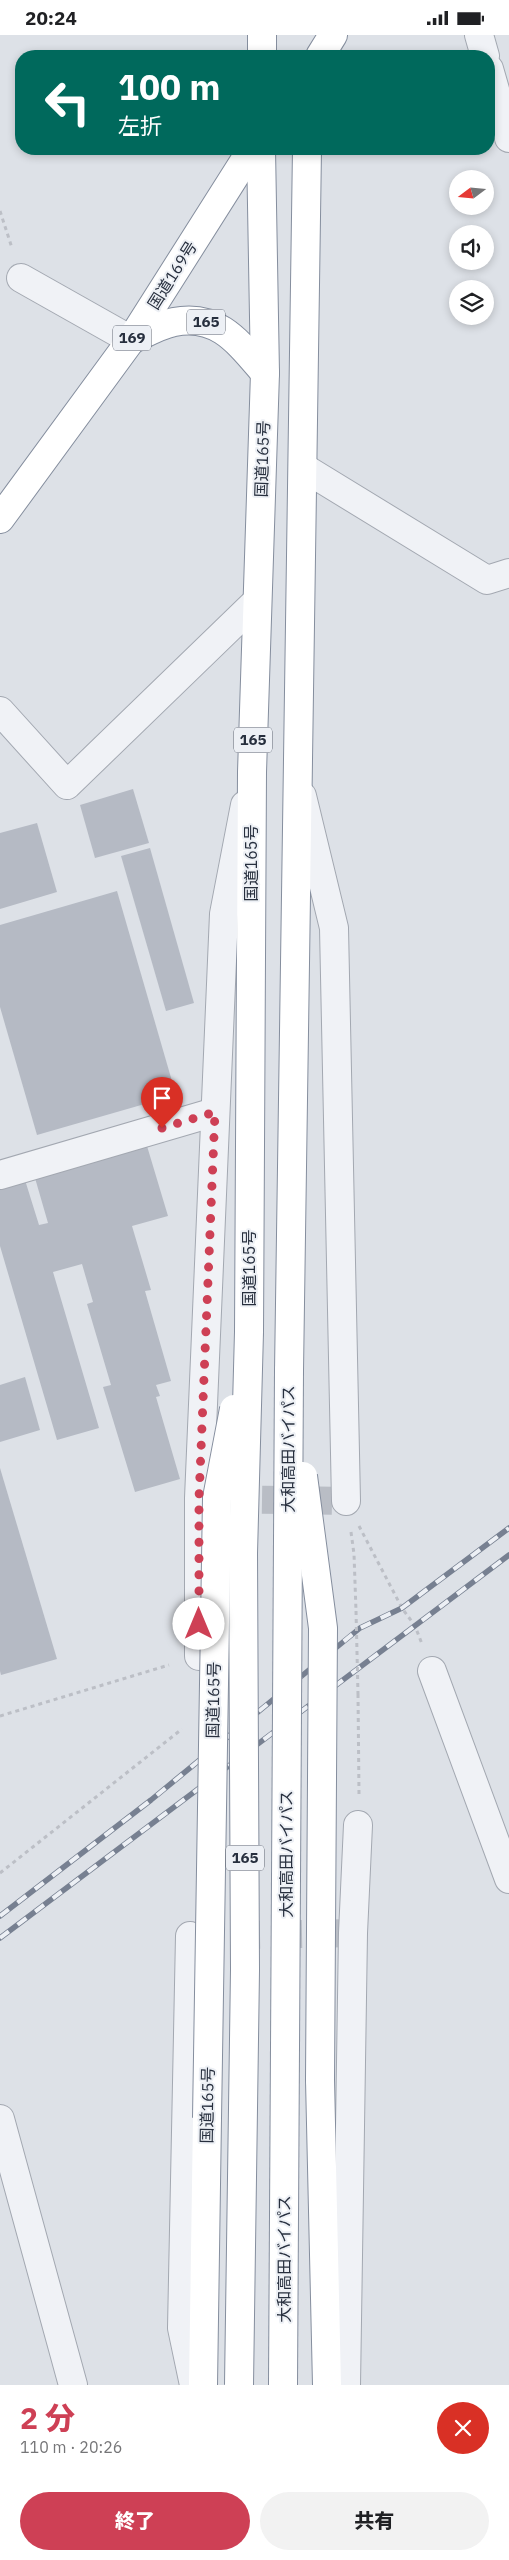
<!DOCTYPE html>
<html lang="ja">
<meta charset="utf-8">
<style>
:root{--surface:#fff;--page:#f2f2f2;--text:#202124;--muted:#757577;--accent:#ce4055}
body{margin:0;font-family:"IBM Plex Sans","Noto Sans JP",sans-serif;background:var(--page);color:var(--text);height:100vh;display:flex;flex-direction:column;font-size:19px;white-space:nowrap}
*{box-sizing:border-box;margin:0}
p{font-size:16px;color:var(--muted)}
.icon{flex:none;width:28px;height:28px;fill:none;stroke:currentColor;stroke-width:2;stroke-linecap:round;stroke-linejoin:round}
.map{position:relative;height:2350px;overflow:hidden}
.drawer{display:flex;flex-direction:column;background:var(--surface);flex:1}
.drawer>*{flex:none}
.banner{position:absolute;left:15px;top:15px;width:480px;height:105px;border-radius:20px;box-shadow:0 2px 8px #0003;background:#00695c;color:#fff;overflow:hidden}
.needle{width:32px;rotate:254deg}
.buttons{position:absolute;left:449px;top:135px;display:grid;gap:10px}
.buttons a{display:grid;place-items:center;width:45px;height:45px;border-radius:50%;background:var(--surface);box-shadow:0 2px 8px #0003;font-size:25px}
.pin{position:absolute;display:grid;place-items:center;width:42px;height:42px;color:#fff;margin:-51px -21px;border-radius:50% 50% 50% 0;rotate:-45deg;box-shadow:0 0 5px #0007}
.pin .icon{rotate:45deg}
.me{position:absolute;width:55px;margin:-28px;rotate:0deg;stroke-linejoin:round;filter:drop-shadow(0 0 4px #0008)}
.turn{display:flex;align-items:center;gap:18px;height:105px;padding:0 20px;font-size:22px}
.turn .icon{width:65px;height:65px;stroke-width:2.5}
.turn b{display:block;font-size:35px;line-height:42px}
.round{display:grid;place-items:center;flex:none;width:52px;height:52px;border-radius:26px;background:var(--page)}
.summary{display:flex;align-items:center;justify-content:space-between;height:85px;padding:0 20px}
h1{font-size:30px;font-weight:800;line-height:38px;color:var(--accent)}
.button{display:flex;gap:10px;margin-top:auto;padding:10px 20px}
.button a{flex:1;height:58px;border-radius:30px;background:var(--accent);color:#fff;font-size:20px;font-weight:800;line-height:58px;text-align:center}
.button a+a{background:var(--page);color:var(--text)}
.status{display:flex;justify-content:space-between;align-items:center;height:35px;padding:0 25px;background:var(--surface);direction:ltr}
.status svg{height:14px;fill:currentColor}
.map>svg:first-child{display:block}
.building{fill:#b5bac4}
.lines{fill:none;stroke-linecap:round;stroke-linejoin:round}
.minor-tunnel{stroke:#b9bdc5;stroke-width:28;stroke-dasharray:28 14;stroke-linecap:butt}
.minor-casing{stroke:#a3a8b1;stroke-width:30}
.highway-casing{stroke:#858e9e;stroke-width:30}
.path{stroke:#bcbfc6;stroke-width:3;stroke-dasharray:4 4;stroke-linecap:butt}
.minor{stroke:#f0f2f6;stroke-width:28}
.highway{stroke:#fff;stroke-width:28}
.rail-casing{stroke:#778091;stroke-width:5.5}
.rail{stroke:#edf0f5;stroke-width:4;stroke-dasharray:11;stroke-linecap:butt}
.highway-bridge-casing{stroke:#858e9e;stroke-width:30;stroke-linecap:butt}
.path-bridge{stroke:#bcbfc6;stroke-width:3;stroke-dasharray:4 4;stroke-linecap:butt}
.highway-bridge{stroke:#fff;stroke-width:28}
.route{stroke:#ce4055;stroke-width:9;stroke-dasharray:0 16.2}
.labels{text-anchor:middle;stroke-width:4;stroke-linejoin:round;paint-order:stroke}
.shield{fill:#edf0f5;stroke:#626975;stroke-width:1}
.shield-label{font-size:15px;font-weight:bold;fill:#272f3e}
.street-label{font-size:16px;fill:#272f3e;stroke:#edf0f5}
</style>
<div class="status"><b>20:24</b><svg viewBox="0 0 49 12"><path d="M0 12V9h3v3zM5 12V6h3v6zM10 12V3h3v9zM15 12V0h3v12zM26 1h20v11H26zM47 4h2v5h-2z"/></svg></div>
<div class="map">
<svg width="509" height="2350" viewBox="0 0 509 2350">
<rect width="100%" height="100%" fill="#dde1e7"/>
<g class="building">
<polygon points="133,754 149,808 95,823 80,770"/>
<polygon points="37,788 57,857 0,874 0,798"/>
<polygon points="150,813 194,968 166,976 121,821"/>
<polygon points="117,856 176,1060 37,1100 0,972 0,890"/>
<polygon points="147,1111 168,1181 132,1191 151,1255 145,1256 171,1346 156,1350 160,1361 156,1362 180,1444 135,1457 103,1352 111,1350 87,1269 93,1267 82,1229 53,1237 99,1393 57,1405 0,1211 0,1152 25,1145 39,1190 48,1188 35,1143"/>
<polygon points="25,1342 40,1395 0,1407 0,1350"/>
<polygon points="0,1433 57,1624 1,1640 0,1636"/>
</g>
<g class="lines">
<g class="minor-tunnel">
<polyline points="220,1464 346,1466"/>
<polyline points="190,1901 353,1898"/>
</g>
<defs>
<g id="minor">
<polyline points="479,0 485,21"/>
<polyline points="489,34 509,103"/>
<polyline points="21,243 131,305"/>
<polyline points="304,433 487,545 509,538"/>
<polyline points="0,676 67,750 257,566"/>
<polyline points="302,761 334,893 346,1466"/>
<polyline points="0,1140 215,1077"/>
<polyline points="199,1621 199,1463 224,879 245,770"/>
<polyline points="432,1636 509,1844"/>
<polyline points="190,1901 182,2293 194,2350"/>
<polyline points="0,2084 73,2350"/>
<polyline points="346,2350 353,1898 358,1790"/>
</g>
<g id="highway">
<polyline points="262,21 262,0"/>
<polyline points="320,21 333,0"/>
<path d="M131,305C144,299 159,290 174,287C218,278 239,308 265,338"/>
<polyline points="0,484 131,305 252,114"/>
<polyline points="249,1297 252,737 265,338 261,114"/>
<polyline points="289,1336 307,114"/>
<polyline points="320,2045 327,2350"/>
<polyline points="203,2350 207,2083"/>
</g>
</defs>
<use href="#minor" class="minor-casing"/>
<use href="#highway" class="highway-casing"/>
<g class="path">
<polyline points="0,176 12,213"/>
<polyline points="359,1491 402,1573 415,1591 422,1609"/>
<polyline points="351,1497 354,1519 356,1576"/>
<polyline points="358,1659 359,1759"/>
<polyline points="0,1681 169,1630"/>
<polyline points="0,1838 182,1694"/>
</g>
<use href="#minor" class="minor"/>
<use href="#highway" class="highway"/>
<defs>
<g id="rail">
<polyline points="0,1881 151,1765 360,1593 402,1573 509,1493"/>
<polyline points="0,1903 509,1520"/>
</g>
</defs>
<use href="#rail" class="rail-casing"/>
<use href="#rail" class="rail"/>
<defs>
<g id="highway-bridge">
<polyline points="303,1441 323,1593 320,2045"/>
<polyline points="207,2083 217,1463 234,1374"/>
<polyline points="239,2350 245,1935 243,1518 249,1297"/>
<polyline points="283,2350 289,1336"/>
</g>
</defs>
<use href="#highway-bridge" class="highway-bridge-casing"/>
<polyline class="path-bridge" points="356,1576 358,1659"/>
<use href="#highway-bridge" class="highway-bridge"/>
</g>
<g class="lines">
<polyline class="route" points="162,1093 215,1077 199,1463 199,1589"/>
</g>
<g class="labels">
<g class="shield">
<rect x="187" y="274.5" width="38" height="25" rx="4"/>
<rect x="113" y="290.5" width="38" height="25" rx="4"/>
<rect x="234" y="692.5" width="38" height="25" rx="4"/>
<rect x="226" y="1810.5" width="38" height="25" rx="4"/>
</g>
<g class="shield-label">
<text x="206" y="292">165</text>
<text x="132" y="308">169</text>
<text x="253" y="710">165</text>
<text x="245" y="1828">165</text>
</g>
<g class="street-label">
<text transform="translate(172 240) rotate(-58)" y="6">国道169号</text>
<text transform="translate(262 424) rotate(-88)" y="6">国道165号</text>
<text transform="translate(251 828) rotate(-90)" y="6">国道165号</text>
<text transform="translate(249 1233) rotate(-90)" y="6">国道165号</text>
<text transform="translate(288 1414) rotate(-90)" y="6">大和高田バイパス</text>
<text transform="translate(213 1665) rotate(-89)" y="6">国道165号</text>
<text transform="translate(286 1819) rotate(-90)" y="6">大和高田バイパス</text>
<text transform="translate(207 2070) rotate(-89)" y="6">国道165号</text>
<text transform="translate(284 2224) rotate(-90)" y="6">大和高田バイパス</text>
</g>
</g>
</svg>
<div class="buttons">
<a><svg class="needle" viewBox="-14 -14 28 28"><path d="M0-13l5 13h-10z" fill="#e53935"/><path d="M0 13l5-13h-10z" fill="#757577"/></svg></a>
<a><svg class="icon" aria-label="sound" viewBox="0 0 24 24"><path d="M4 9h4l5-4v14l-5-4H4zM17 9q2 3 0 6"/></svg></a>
<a><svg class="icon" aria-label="layers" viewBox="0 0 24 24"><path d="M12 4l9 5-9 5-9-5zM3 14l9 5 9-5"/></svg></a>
</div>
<div class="pin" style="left:162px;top:1093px;background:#d93025"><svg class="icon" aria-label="arrive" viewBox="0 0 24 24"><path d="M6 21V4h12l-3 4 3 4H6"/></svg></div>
<svg class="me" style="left:199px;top:1589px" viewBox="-20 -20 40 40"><circle r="19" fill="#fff"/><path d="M0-13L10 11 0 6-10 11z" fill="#ce4055"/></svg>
<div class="banner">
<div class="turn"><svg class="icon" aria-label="left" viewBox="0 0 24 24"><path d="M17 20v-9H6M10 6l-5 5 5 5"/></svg><div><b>100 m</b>左折</div></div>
</div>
</div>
<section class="drawer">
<div class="summary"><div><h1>2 分</h1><p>110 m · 20:26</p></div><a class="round" style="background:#d93025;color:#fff"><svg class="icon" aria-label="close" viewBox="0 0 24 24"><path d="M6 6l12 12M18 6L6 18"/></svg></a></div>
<div class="button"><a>終了</a><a>共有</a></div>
</section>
